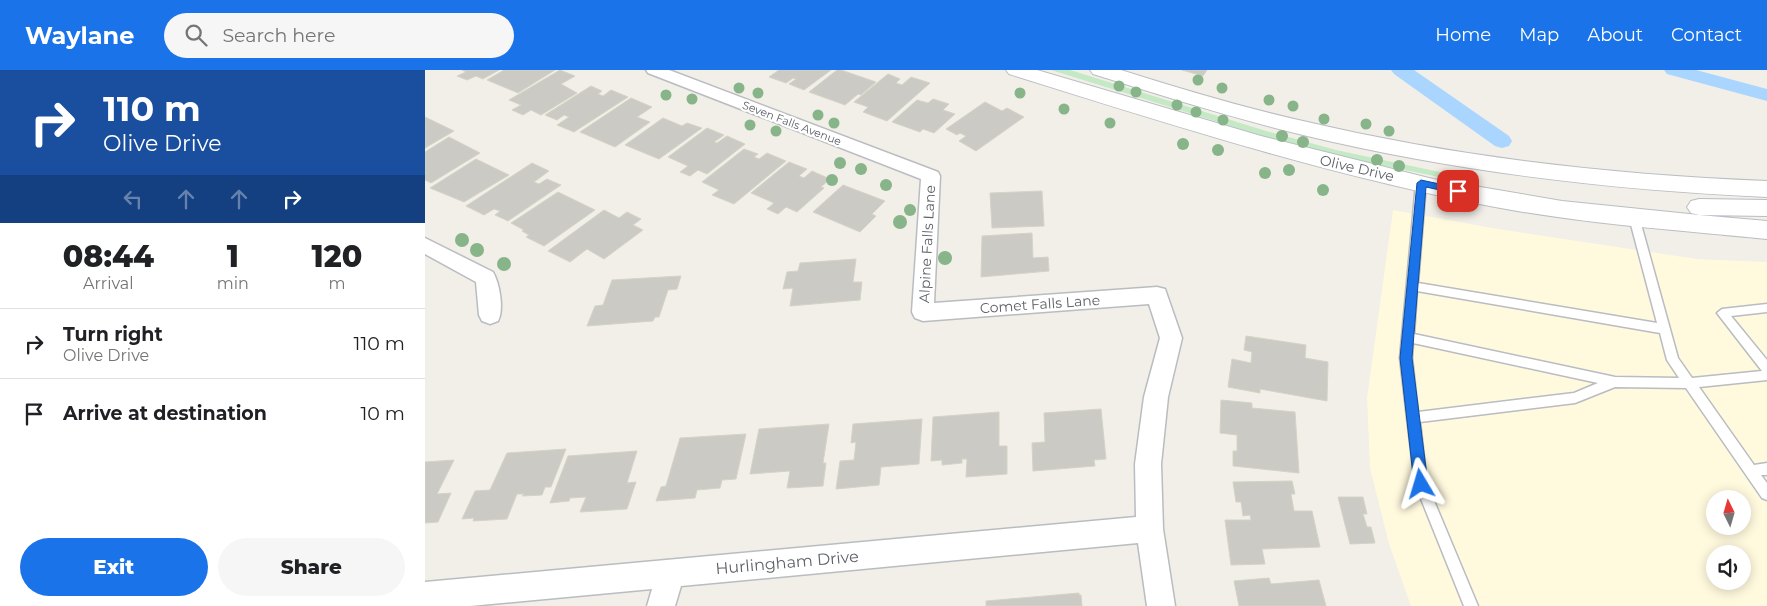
<!DOCTYPE html>
<style>
:root{--surface:#fff;--page:#f6f6f6;--text:#202124;--muted:#757577;--line:#e0e0e0;--accent:#1a73e8}
body{margin:0;font-family:Montserrat,sans-serif;background:var(--page);color:var(--text);height:100vh;display:flex;flex-direction:column;font-size:19px;white-space:nowrap}
*{box-sizing:border-box;margin:0}
p{font-size:16px;color:var(--muted)}
.icon{flex:none;width:28px;height:28px;fill:none;stroke:currentColor;stroke-width:2;stroke-linecap:round;stroke-linejoin:round}
.map{position:relative;flex:1;overflow:hidden}
.side{display:flex;flex-direction:column;background:var(--surface);width:425px}
.side>*{flex:none}
.banner{background:#1a4fa0;color:#fff;overflow:hidden}
.needle{width:32px;rotate:355deg}
.buttons{position:absolute;left:1281px;top:420px;display:grid;gap:10px}
.buttons a{display:grid;place-items:center;width:45px;height:45px;border-radius:50%;background:var(--surface);box-shadow:0 2px 12px #0003;font-size:25px}
.pin{position:absolute;display:grid;place-items:center;width:42px;height:42px;color:#fff;margin:-21px;border-radius:10px;box-shadow:0 2px 8px #0006}
.me{position:absolute;width:55px;margin:-28px;rotate:353deg;stroke-linejoin:round;filter:drop-shadow(0 0 4px #0008)}
.turn{display:flex;align-items:center;gap:18px;height:105px;padding:0 20px;font-size:22px}
.turn .icon{width:65px;height:65px;stroke-width:2.5}
.turn b{display:block;font-size:35px;line-height:42px}
.lanes{display:flex;align-items:center;height:48px;padding:0 20px;background:#0003;justify-content:center;gap:25px;direction:ltr}
.lanes .off{opacity:.35}
.eta{display:flex;justify-content:space-evenly;align-items:center;height:85px;text-align:center}
.eta b{font-size:30px;font-weight:800;line-height:35px}
.cta{display:flex;gap:10px;margin-top:auto;padding:10px 20px}
.cta a{flex:1;height:58px;border-radius:30px;background:var(--accent);color:#fff;font-size:20px;font-weight:800;line-height:58px;text-align:center}
.cta a+a{background:var(--page);color:var(--text)}
ul{padding:0;list-style:none}
li{display:flex;align-items:center;gap:15px;height:70px;padding:0 20px;border-top:1px solid var(--line)}
li div{flex:1}
li b{display:block;font-size:19px}
li em{font-style:normal}
header{display:flex;align-items:center;gap:30px;box-sizing:border-box;height:70px;padding:0 25px;background:var(--accent);color:#fff}
header strong{font-size:24px}
nav{display:flex;gap:28px;margin-inline-start:auto;font-size:18px}
.search{width:350px;height:45px;background:var(--page);display:flex;align-items:center;gap:12px;box-sizing:border-box;padding:0 18px;border-radius:28px;color:var(--muted);font-size:19px}
main{display:flex;flex:1;min-height:0}
.map>svg:first-child{display:block}
.commercial{fill:#fff9de;fill-rule:evenodd}
.green{fill:#c3e9c5}
.lines{fill:none;stroke-linecap:round;stroke-linejoin:round}
.canal{fill:#a9d5ff;fill-rule:evenodd}
.building{fill:#cccac4;stroke:#d6d2c5}
.service-casing{stroke:#b9bcc1;stroke-width:3}
.minor-casing{stroke:#b9bcc1;stroke-width:3}
.secondary-casing{stroke:#babdc3;stroke-width:2}
.service{fill:#fff;fill-rule:evenodd}
.minor{fill:#fff;fill-rule:evenodd}
.secondary{fill:#fff;fill-rule:evenodd}
.tree{fill:#87b488}
.route{fill:#1a73e8;stroke:#114b97}
.labels{text-anchor:middle;stroke-width:4.5;stroke-linejoin:round;paint-order:stroke}
.far-street-label{font-size:11px;fill:#5e6268;stroke:#fff}
.street-label{font-size:14px;fill:#5e6268;stroke:#fff}
.near-street-label{font-size:16px;fill:#5e6268;stroke:#fff}
</style>
<header>
<strong>Waylane</strong>
<div class="search"><svg class="icon" aria-label="search" viewBox="0 0 24 24"><circle cx="10" cy="10" r="6"/><path d="M15 15l6 6"/></svg>Search here</div>
<nav><a>Home</a><a>Map</a><a>About</a><a>Contact</a></nav>
</header>
<main>
<section class="side">
<div class="banner">
<div class="turn"><svg class="icon" aria-label="right" viewBox="0 0 24 24"><path d="M7 20v-9h11M14 6l5 5-5 5"/></svg><div><b>110 m</b>Olive Drive</div></div>
<div class="lanes"><svg class="icon off" aria-label="left" viewBox="0 0 24 24"><path d="M17 20v-9H6M10 6l-5 5 5 5"/></svg><svg class="icon off" aria-label="ahead" viewBox="0 0 24 24"><path d="M12 20V5M6 11l6-6 6 6"/></svg><svg class="icon off" aria-label="ahead" viewBox="0 0 24 24"><path d="M12 20V5M6 11l6-6 6 6"/></svg><svg class="icon" aria-label="right" viewBox="0 0 24 24"><path d="M7 20v-9h11M14 6l5 5-5 5"/></svg></div>
</div>
<div class="eta">
<div><b>08:44</b><p>Arrival</p></div>
<div><b>1</b><p>min</p></div>
<div><b>120</b><p>m</p></div>
</div>
<ul>
<li><svg class="icon" aria-label="right" viewBox="0 0 24 24"><path d="M7 20v-9h11M14 6l5 5-5 5"/></svg><div><b>Turn right</b><p>Olive Drive</p></div><em>110 m</em></li>
<li><svg class="icon" aria-label="arrive" viewBox="0 0 24 24"><path d="M6 21V4h12l-3 4 3 4H6"/></svg><div><b>Arrive at destination</b></div><em>10 m</em></li>
</ul>
<div class="cta"><a>Exit</a><a>Share</a></div>
</section>
<div class="map">
<svg width="1342" height="536" viewBox="0 0 1342 536">
<rect width="100%" height="100%" fill="#f1efe7"/>
<path class="commercial" d="M968,140L1073,159L1272,189L1342,192V536H986L964,474L945,398L942,328ZM1290,429H1318V456H1290ZM1290,484H1318V511H1290Z"/>
<polygon class="green" points="626,0 645,0 841,61 911,80 1024,104 1024,109 931,90 851,70"/>
<g class="lines">
<g class="canal">
<polygon points="966,0 989,0 1084,66 1087,71 1084,76 1077,78 1070,76 969,4"/>
<polygon points="1239,0 1271,0 1342,19 1342,31 1242,4"/>
</g>
</g>
<g class="building">
<polygon points="37,0 74,0 58,9 51,6 42,10 32,6 41,2"/>
<polygon points="79,0 130,0 93,23 62,10"/>
<polygon points="135,0 150,6 136,14 152,23 116,45 106,40 98,45 87,40 96,35 84,30"/>
<polygon points="354,0 406,0 379,20 364,14 371,9 368,8 361,13 344,7"/>
<polygon points="412,0 416,0 451,12 436,25 433,24 420,35 384,22"/>
<polygon points="757,0 782,0 778,6"/>
<polygon points="463,4 475,9 471,13 477,15 486,7 505,13 462,51 438,42 443,37 429,32"/>
<polygon points="166,16 177,21 173,24 178,26 186,20 203,27 149,62 132,55 144,47 139,45 132,50 120,45"/>
<polygon points="206,28 227,37 212,47 225,52 190,77 155,62"/>
<polygon points="508,29 524,34 518,40 530,44 509,63 498,59 495,62 467,52 492,30 503,33"/>
<polygon points="560,32 577,41 582,38 599,47 551,81 534,71 541,66 535,63 532,65 521,59"/>
<polygon points="0,47 29,61 0,78"/>
<polygon points="238,48 257,56 262,53 277,58 234,89 200,75"/>
<polygon points="282,58 299,65 289,72 292,73 302,66 320,74 282,104 273,100 265,106 255,102 263,96 243,87"/>
<polygon points="24,67 55,83 6,113 0,110 0,82"/>
<polygon points="319,79 333,84 329,87 334,89 342,83 361,91 309,134 287,125 294,120 277,112"/>
<polygon points="51,89 84,105 39,132 5,118"/>
<polygon points="364,92 382,99 374,106 379,108 387,101 405,109 396,117 399,118 372,142 361,137 353,144 342,139 349,133 326,123"/>
<polygon points="107,93 124,101 109,112 114,114 122,109 136,115 83,151 70,145 75,141 69,139 59,145 41,136"/>
<polygon points="418,115 460,131 447,144 451,146 435,162 388,142"/>
<polygon points="617,121 619,156 567,158 565,123"/>
<polygon points="133,122 170,140 119,176 101,167 104,165 97,161 99,160 86,153"/>
<polygon points="179,140 194,148 202,142 216,149 208,155 218,160 179,189 162,179 145,192 123,181"/>
<polygon points="607,163 608,188 623,187 624,201 556,207 557,166"/>
<polygon points="431,189 428,212 437,212 435,230 365,236 368,218 358,219 362,202 373,201 375,193"/>
<polygon points="256,206 252,219 243,220 234,247 230,247 228,251 162,256 170,236 178,235 187,210"/>
<polygon points="821,266 881,275 880,288 903,292 902,331 835,319 835,323 803,317 807,289 826,293 827,282 819,280"/>
<polygon points="796,330 827,333 827,338 870,342 874,403 808,396 808,381 812,381 812,365 795,363"/>
<polygon points="676,339 681,389 669,390 670,396 608,401 607,373 620,372 619,343"/>
<polygon points="574,342 574,376 582,376 582,404 541,407 542,389 537,389 537,393 517,395 517,390 506,391 508,347"/>
<polygon points="497,349 494,394 456,397 454,415 411,419 415,391 429,390 431,372 426,373 428,354"/>
<polygon points="404,354 398,393 401,393 398,416 362,418 365,401 325,404 334,359"/>
<polygon points="321,364 311,409 297,410 295,418 272,420 270,428 231,431 236,417 241,416 255,368"/>
<polygon points="141,379 126,417 120,417 117,425 97,426 99,424 92,424 82,449 48,451 49,448 37,449 50,421 65,420 82,383"/>
<polygon points="212,381 202,413 211,412 202,439 155,442 161,427 145,428 144,431 125,433 143,386"/>
<polygon points="29,390 12,424 26,423 13,452 0,453 0,392"/>
<polygon points="867,411 870,424 866,424 869,441 887,441 895,477 837,479 840,494 806,495 800,450 826,450 825,445 818,446 816,432 811,432 808,412"/>
<polygon points="913,427 938,427 942,444 938,444 942,457 946,457 950,473 925,474"/>
<polygon points="844,508 846,514 894,510 901,536 814,536 809,511"/>
<polygon points="654,523 654,525 656,525 657,536 561,536 561,531"/>
</g>
<g class="lines">
<defs>
<path id="service" d="M996,110L1001,113L993,213L1232,253L1204,147L1209,144L1214,147L1253,288L1267,308L1337,301L1292,243L1297,239L1342,234V242L1306,246L1342,290V310L1274,317L1329,395L1342,393V405H1336L1342,413V430L1337,428L1261,318L1190,317L1150,333L995,352L1002,414L1053,536H1039L990,414L982,348L975,288L991,113ZM992,221L1235,263L1242,290L1254,308L1190,307L989,264ZM988,273L1173,313L1149,323L993,342L987,288Z"/>
<g id="minor">
<polygon points="221,0 244,0 513,102 515,106 509,233 732,217 740,219 757,268 743,327 736,394 738,459 750,536 722,536 713,473 256,516 250,536 222,536 227,519 45,536 0,536 0,512 711,447 710,394 719,327 735,268 724,234 498,251 490,248 487,242 496,109 223,3"/>
<path d="M0,168L68,202C75,214 79,240 73,251L65,254L57,251L54,245L51,212L0,184Z"/>
</g>
<g id="secondary">
<path d="M581,0H612L836,66L1008,109L1137,131L1274,145L1266,143L1262,137L1266,131L1274,129L1342,130V146L1274,145L1342,151V169C1251,160 1160,154 1070,137C905,106 744,54 584,4Z"/>
<path d="M665,0H696C756,19 816,37 878,51C1030,87 1186,105 1342,111V127C1186,120 1031,102 878,65C808,48 738,26 668,4Z"/>
</g>
</defs>
<use href="#service" class="service-casing"/>
<use href="#minor" class="minor-casing"/>
<use href="#secondary" class="secondary-casing"/>
<use href="#service" class="service"/>
<use href="#minor" class="minor"/>
<use href="#secondary" class="secondary"/>
</g>
<g class="tree">
<circle cx="773" cy="10" r="5.5"/>
<circle cx="694" cy="16" r="5.5"/>
<circle cx="314" cy="18" r="5.5"/>
<circle cx="797" cy="18" r="5.5"/>
<circle cx="711" cy="22" r="5.5"/>
<circle cx="333" cy="23" r="5.5"/>
<circle cx="595" cy="23" r="5.5"/>
<circle cx="241" cy="25" r="5.5"/>
<circle cx="267" cy="29" r="5.5"/>
<circle cx="844" cy="30" r="5.5"/>
<circle cx="752" cy="35" r="5.5"/>
<circle cx="868" cy="36" r="5.5"/>
<circle cx="639" cy="39" r="5.5"/>
<circle cx="771" cy="42" r="5.5"/>
<circle cx="393" cy="45" r="5.5"/>
<circle cx="899" cy="49" r="5.5"/>
<circle cx="798" cy="50" r="5.5"/>
<circle cx="409" cy="53" r="5.5"/>
<circle cx="685" cy="53" r="5.5"/>
<circle cx="941" cy="54" r="5.5"/>
<circle cx="325" cy="55" r="5.5"/>
<circle cx="351" cy="61" r="5.5"/>
<circle cx="964" cy="61" r="5.5"/>
<circle cx="857" cy="66" r="6"/>
<circle cx="878" cy="72" r="6"/>
<circle cx="758" cy="74" r="6"/>
<circle cx="793" cy="80" r="6"/>
<circle cx="952" cy="90" r="6"/>
<circle cx="415" cy="93" r="6"/>
<circle cx="974" cy="96" r="6"/>
<circle cx="436" cy="99" r="6"/>
<circle cx="864" cy="100" r="6"/>
<circle cx="840" cy="103" r="6"/>
<circle cx="407" cy="110" r="6"/>
<circle cx="461" cy="115" r="6"/>
<circle cx="898" cy="120" r="6"/>
<circle cx="485" cy="140" r="6"/>
<circle cx="475" cy="152" r="7"/>
<circle cx="37" cy="170" r="7"/>
<circle cx="52" cy="180" r="7"/>
<circle cx="520" cy="188" r="7"/>
<circle cx="79" cy="194" r="7"/>
</g>
<polygon class="route" points="996,110 1033,118 1038,121 1033,124 1001,117 987,288 1003,414 1001,418 996,420 991,418 989,414 975,288 992,113"/>
<g class="labels">
<g class="far-street-label">
<text transform="translate(367 53) rotate(21)" y="4">Seven Falls Avenue</text>
</g>
<g class="street-label">
<text transform="translate(932 98) rotate(13)" y="5">Olive Drive</text>
<text transform="translate(502 174) rotate(-87)" y="5">Alpine Falls Lane</text>
<text transform="translate(615 234) rotate(-4)" y="5">Comet Falls Lane</text>
</g>
<g class="near-street-label">
<text transform="translate(362 492) rotate(-5)" y="6">Hurlingham Drive</text>
</g>
</g>
</svg>
<div class="buttons">
<a><svg class="needle" viewBox="-14 -14 28 28"><path d="M0-13l5 13h-10z" fill="#e53935"/><path d="M0 13l5-13h-10z" fill="#757577"/></svg></a>
<a><svg class="icon" aria-label="sound" viewBox="0 0 24 24"><path d="M4 9h4l5-4v14l-5-4H4zM17 9q2 3 0 6"/></svg></a>
</div>
<div class="pin" style="left:1033px;top:121px;background:#d93025"><svg class="icon" aria-label="arrive" viewBox="0 0 24 24"><path d="M6 21V4h12l-3 4 3 4H6"/></svg></div>
<svg class="me" style="left:996px;top:414px" viewBox="-20 -20 40 40"><path d="M0-17L14 15 0 8-14 15z" fill="#1a73e8" stroke="#fff" stroke-width="4"/></svg>
</div>
</main>
